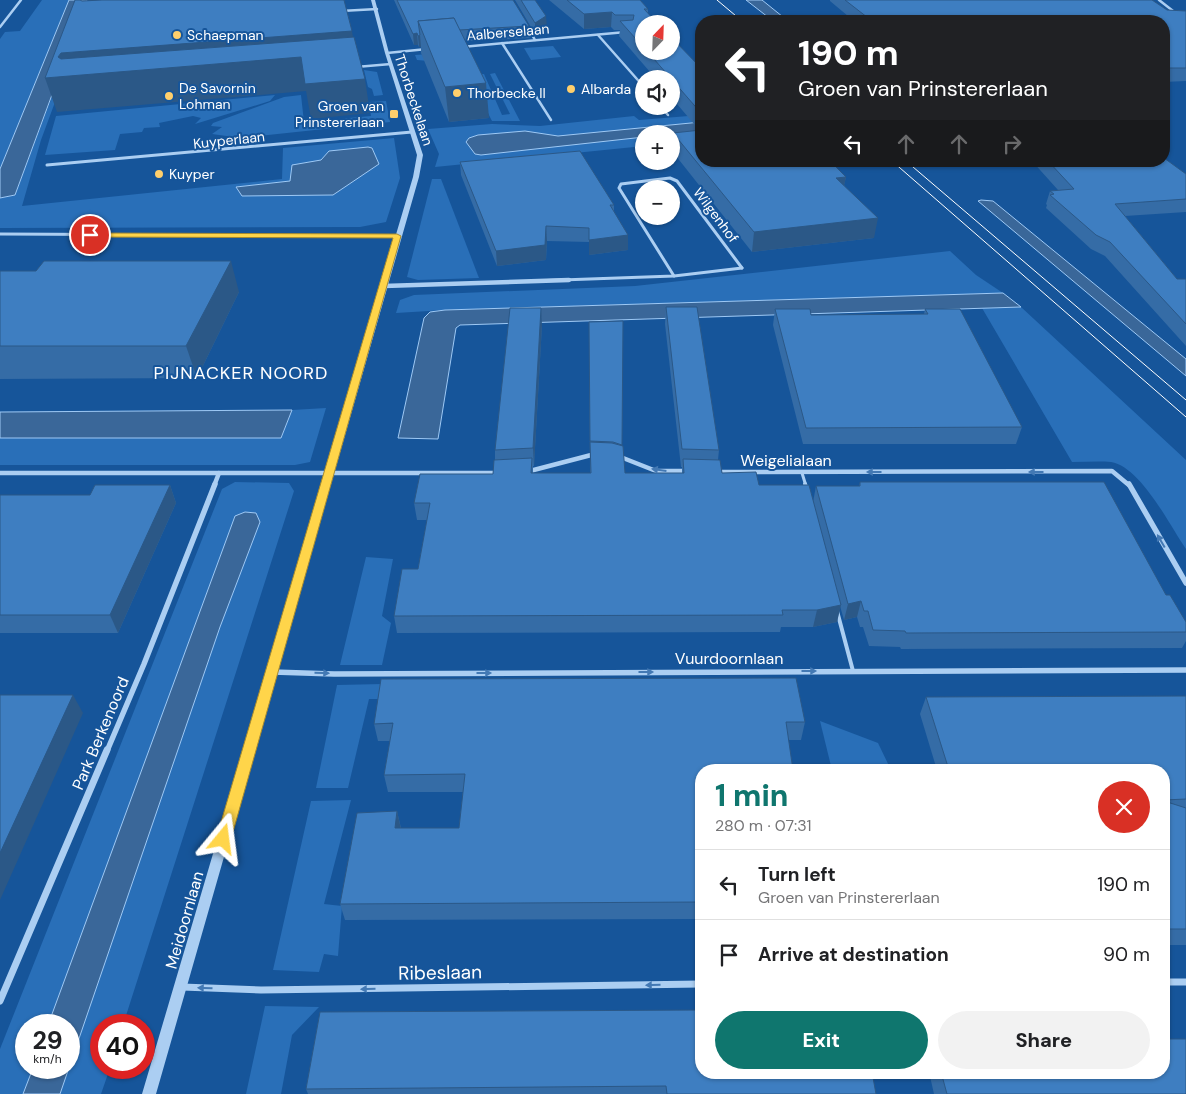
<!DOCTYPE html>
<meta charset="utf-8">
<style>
:root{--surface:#fff;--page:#f2f2f2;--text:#202124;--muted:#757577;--line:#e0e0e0;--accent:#0f766e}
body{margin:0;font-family:"DM Sans",sans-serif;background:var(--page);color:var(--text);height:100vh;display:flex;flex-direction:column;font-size:19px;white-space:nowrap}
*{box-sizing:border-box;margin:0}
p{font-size:16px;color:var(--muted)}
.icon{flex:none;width:28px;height:28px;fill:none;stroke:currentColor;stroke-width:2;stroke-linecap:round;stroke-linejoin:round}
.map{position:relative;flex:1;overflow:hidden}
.panel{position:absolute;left:695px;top:764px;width:475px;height:315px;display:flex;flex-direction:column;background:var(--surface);border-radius:20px;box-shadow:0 1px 4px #0004}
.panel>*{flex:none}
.top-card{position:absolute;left:695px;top:15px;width:475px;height:152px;border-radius:20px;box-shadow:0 1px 4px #0004;background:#202124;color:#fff;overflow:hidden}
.needle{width:32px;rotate:23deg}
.controls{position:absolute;left:635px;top:15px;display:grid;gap:10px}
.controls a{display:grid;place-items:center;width:45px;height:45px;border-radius:50%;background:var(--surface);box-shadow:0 1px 4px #0004;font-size:25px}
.speed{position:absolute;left:15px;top:1014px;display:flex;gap:10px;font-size:25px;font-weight:700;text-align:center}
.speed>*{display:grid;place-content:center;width:65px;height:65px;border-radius:50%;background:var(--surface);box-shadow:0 1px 4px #0004;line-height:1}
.speed small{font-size:12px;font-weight:400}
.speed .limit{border:8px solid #d22;background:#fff;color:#111}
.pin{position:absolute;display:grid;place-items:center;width:42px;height:42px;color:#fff;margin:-21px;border:2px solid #fff;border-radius:50%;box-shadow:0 1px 5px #0007}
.me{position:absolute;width:55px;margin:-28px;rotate:16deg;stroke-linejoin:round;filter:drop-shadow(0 0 4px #0008)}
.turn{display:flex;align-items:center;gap:18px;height:105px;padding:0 20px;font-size:22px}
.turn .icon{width:65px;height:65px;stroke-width:2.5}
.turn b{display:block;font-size:35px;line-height:42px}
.lanes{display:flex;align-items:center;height:48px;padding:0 20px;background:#0003;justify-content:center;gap:25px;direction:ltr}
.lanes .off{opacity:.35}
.round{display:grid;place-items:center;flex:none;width:52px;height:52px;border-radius:26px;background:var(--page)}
.summary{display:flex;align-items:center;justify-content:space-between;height:85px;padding:0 20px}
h1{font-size:30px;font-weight:800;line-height:38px;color:var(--accent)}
.cta{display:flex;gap:10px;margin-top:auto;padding:10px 20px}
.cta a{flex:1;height:58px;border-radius:30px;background:var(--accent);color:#fff;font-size:20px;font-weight:800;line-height:58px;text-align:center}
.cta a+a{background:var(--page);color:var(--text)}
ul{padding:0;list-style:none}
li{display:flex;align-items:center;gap:15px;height:70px;padding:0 20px;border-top:1px solid var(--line)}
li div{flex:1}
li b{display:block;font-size:19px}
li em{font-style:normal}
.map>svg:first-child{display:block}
.green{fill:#296fb8;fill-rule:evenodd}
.water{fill:#3a6799;stroke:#9ec9f5}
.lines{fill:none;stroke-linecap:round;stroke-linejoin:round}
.service-far1{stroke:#abcef2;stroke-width:3}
.service{stroke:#abcef2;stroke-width:4}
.minor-far4{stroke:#abcef2;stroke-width:2.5}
.minor-far3{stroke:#abcef2;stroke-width:3}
.minor-far2{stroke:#abcef2;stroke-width:4.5}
.minor-far1{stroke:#abcef2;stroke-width:5.5}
.minor{stroke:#abcef2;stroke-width:7}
.tertiary{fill:#abcef2;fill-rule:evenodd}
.tram{stroke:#fff;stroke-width:1}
.wall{fill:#356ca6}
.shaded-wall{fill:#2b5887}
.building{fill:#3e7ec1;stroke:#2b5887}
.oneway{fill:#4379b4}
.route{fill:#ffd54a;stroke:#a68a30}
.poi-dot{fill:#ffcf6c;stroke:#16559a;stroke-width:2}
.labels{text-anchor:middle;stroke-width:4;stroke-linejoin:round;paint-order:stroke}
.far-street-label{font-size:14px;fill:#fff;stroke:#16559a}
.far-poi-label{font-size:14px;fill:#fff;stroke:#16559a;text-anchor:start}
.street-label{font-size:16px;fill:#fff;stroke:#16559a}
.neighbourhood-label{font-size:18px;letter-spacing:1px;fill:#fff;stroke:#16559a}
.near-street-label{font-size:19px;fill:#fff;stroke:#16559a}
</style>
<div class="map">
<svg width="1186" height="1094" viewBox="0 0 1186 1094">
<rect width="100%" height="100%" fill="#16559a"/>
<g class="green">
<polygon points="42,0 69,0 0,169 0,39 5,32 20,31"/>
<polygon points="82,17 85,21 41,140 22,206 282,179 283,148 394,138 400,178 386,222 360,227 0,228 0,198 15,195"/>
<polygon points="553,46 561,57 531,60 524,48"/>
<polygon points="457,52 473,75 484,74 502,115 510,114 490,74 495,73 520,121 492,121 463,64 417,60 415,55"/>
<polygon points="364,70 377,72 383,95 374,96 372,89 368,87"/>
<polygon points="275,95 270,101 195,124 201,118 193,116 159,123 160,127 144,128 142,132 120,134 115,150 45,155 56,116"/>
<polygon points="301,95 304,122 371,116 369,102 386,101 390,122 241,138 212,134 222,127 211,126 213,123 284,97"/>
<polygon points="701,115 701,140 671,143 671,134 644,134 644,146 435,167 439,154 428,129 492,124 540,126 634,116 639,120"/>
<polygon points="432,179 441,179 479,278 418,280 407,277"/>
<polygon points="950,251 976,275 1003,293 445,310 396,313 400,300 414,295 635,286"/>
<path d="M1021,307L1186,460V549C1170,526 1141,467 1111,462C1099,461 1085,462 1072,462L982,308Z"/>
<polygon points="326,408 310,462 295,465 0,465 0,438 281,438 292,410"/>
<path d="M235,482L289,483L294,491L123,1025H101V1068H110L101,1094H0V1049L222,489ZM26,1025H69V1068H26Z"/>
<polygon points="366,557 393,559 382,616 391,623 382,665 340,665"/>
<polygon points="383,684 378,699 369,699 348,788 316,788 337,685"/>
<polygon points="820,721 878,743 891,770 832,770"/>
<polygon points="351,800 324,904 342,906 338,956 324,954 319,972 273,970 311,801"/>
<polygon points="265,1006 319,1007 292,1035 281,1094 246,1094"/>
</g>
<g class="water">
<polygon points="69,0 87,0 15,195 0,198 0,169"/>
<polygon points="746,0 762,0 788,21 773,21"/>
<polygon points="701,122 701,131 671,135 644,134 644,137 481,155 475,154 466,142 469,138 478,135 525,131 558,136"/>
<polygon points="368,147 372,148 379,164 333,195 242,196 236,187 290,181 292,165 321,160 329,151"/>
<polygon points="981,200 993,201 1186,359 1186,376 978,201"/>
<polygon points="1003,293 1021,307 460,325 456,328 438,439 398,438 424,318 430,312 445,310"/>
<polygon points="292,410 281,438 0,438 0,412"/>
<polygon points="245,512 256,513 260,522 220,627 60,1094 23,1094 33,1068 69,1068 69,1025 48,1025 235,516"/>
</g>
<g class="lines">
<polyline class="service-far1" points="802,473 806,486"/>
<g class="service">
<polyline points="805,484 807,490"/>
<polyline points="837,611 853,671"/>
</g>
<g class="minor-far4">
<polyline points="1159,0 1186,21"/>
<polyline points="341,11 377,9"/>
<polyline points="527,26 535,40"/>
<polyline points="0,27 21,0"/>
<polyline points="598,35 644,87"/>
<polyline points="502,43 551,120"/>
<polyline points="462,47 626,32"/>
<polyline points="387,53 427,49"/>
<polyline points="356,67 391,64"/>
<polyline points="660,106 668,115"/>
</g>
<g class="minor-far3">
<polyline points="47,165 412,132"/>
<polyline points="0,234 397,236"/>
<polyline points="674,276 619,188 621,184 670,178 677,181 742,268"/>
<polyline points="533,281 674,276 742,268"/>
</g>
<g class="minor-far2">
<polyline points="384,286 569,280"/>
<polyline points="618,456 656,471 687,471"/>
<polyline points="526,472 595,454"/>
<polyline points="715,472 1112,471 1130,486"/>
<polyline points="0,473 498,473"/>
<polyline points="214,486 219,473"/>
</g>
<g class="minor-far1">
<polyline points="1129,484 1186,583"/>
<polyline points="273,672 334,674 1186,670"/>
<polyline points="107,751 144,664 215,484"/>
</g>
<g class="minor">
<polyline points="1164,982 1186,982"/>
<polyline points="182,987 261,990 701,984"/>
<polyline points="0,1001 107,750"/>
</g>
<polygon class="tertiary" points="371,0 375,0 389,53 423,155 419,177 156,1094 142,1094 413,177 417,155 385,53"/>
<g class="tram">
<polyline points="717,0 742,21"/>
<polyline points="892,161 1186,417"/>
<polyline points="906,161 1186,400"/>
</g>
</g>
<g class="wall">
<polygon points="394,0 513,0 529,26 530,38 465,41 489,118 449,122 421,53 421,47 419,47 418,45 414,45"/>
<polygon points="515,0 535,0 547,27 535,34"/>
<polygon points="549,0 640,0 648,9 648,14 644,24 644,51 671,51 701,68 701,161 846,177 844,185 874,238 752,252 672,151 673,133 700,131 671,97 671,79 656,79 619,36 620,30 614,30 611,27 584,29"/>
<polygon points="830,0 1152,0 1167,10 1186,11 1186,81 1164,82 1164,21 854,21 830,1"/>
<polygon points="1032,161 1164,161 1186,174 1186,212 1125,216 1177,279 1186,279 1186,346 1105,256 1091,249 1046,208 1047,205 1046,204 1050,191 1058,190"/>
<polygon points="460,162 614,205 614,211 628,250 589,255 589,242 547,241 546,260 497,266 461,175"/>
<polygon points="0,271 239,292 197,378 0,379"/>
<polygon points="666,307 719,450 718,460 722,473 759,485 813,502 816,486 859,486 860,482 1166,595 1186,622 1186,641 1182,648 901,649 900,647 869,646 863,627 860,627 857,617 844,620 840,606 837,622 813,627 781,627 780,632 397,633 394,616 418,569 427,520 417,520 414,503 493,474 495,460 495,450 542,325 534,466 533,466 533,473 590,473 589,322 622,445 625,473 682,473 682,467 681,467 665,324"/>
<polygon points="775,309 811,315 924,314 925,309 1022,427 1016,444 803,444 773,325"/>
<polygon points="170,485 176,503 118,633 0,633 0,495 90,495"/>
<polygon points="1186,696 1186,945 1164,945 1164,770 937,770 920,714 926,697"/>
<polygon points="805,722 801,740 788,740 701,770 701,919 345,920 340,904 397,811 401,828 459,828 463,792 388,792 384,775 390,741 378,741 374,724"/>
<polygon points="320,1012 876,1094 308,1094 306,1089"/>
<polygon points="929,1072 1164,1072 1186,1094 934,1094"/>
</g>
<g class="shaded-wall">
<polygon points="612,12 611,27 584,29 584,14"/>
<polygon points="546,16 547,27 535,34 535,23"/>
<polygon points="352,31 357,64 365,79 370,113 311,119 306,91 57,112 45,78 61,53"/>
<polygon points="417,33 418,45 414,45 413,34"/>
<polygon points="420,35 421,47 419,47 418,36"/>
<polygon points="486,83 489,118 449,122 445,87"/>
<polygon points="846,177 842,195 836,178"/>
<polygon points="878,218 874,238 752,252 754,232"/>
<polygon points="546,226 547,241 546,260 497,266 496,251"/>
<polygon points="628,235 628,250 589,255 589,240"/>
<polygon points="231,261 239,292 197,378 186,346"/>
<polygon points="541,308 542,325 534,466 533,448"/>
<polygon points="170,485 176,503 118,633 110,615"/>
<polygon points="861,601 857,617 844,620 848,604"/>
<polygon points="841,605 837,622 813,627 817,610"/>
<polygon points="73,695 83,713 0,900 0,853"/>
<polygon points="397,811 401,829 395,828"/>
</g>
<g class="building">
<polygon points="75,0 80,0 82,1 102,0 344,0 352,31 61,53 58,57 61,59 354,37 365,79 305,84 301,57 45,78"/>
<polygon points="397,0 513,0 529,26 459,30 454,18 418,21 420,35 418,36 417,33 413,34"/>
<polygon points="521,0 535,0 546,16 535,23"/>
<polygon points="567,0 640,0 648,9 644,9 658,24 644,24 644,48 620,21 633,20 634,15 615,15 612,12 584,14"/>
<polygon points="845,0 1152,0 1167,10 1186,11 1186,68 1164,68 1164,21 872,21"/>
<polygon points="454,18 486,83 445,87 418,21"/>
<polygon points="671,37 701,68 701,113 647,51 671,51"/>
<polygon points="701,130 701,161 830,161 846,177 836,178 878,218 754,232 673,133"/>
<polygon points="580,151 614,205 610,205 628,235 589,240 589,228 546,226 545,245 496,251 460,162"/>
<polygon points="1164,158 1186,174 1186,199 1115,204 1177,279 1186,279 1186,324 1110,242 1096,235 1050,195 1054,194 1050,191 1074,189 1048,161 1164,161"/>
<polygon points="44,261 231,261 186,346 0,346 0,271 36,271"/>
<polygon points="666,307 697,307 719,450 682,449"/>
<polygon points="510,308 541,308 533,448 495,450"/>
<polygon points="775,309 810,309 811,315 928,314 925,309 960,309 1022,427 806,428"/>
<polygon points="623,321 622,445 613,442 590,441 589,322"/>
<polygon points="590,442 612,443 623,446 625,473 684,473 683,459 720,460 722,473 756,472 759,485 809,485 841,605 817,610 782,610 783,615 394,616 402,569 418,569 430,503 414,503 420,474 493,474 494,460 532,458 531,473 591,473"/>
<polygon points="860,482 1104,482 1166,595 1170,595 1186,622 1186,632 906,633 905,631 873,630 868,611 864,611 861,601 848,604 816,486 860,486"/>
<polygon points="95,485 170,485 110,615 0,615 0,495 90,495"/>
<polygon points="796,678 805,722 786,722 793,770 701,770 701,902 340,904 357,813 397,811 395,828 459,828 465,774 384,775 393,723 374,724 381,679"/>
<polygon points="0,695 73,695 0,853"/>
<polygon points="1186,696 1186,799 1164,800 1164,770 949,770 926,697"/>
<polygon points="1164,801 1186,808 1186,929 1164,929"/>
<polygon points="701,1010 701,1072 872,1072 876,1094 667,1094 666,1086 306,1089 320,1012"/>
<polygon points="1164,1039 1186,1039 1186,1094 947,1094 941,1072 1164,1072"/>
</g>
<defs><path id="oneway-solid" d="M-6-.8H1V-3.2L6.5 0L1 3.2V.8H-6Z" transform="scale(1.25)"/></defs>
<g class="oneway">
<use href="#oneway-solid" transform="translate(659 470) rotate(-172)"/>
<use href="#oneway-solid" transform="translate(874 472) rotate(180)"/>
<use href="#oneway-solid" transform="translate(1036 472) rotate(180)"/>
<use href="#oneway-solid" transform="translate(1161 541) rotate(-120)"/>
<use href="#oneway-solid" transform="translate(809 671)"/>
<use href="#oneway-solid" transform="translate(646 672)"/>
<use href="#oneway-solid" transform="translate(322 673) rotate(2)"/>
<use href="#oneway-solid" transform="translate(484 673)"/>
<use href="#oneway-solid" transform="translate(653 985) rotate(179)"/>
<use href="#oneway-solid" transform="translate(205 988) rotate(-178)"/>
<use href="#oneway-solid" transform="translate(368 989) rotate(179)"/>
</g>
<polygon class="route" points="87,233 397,234 401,236 231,839 229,843 223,845 218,843 216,839 393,238 90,237 87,236"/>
<g class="poi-dot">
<circle cx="177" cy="35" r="5"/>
<circle cx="571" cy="89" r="5"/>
<circle cx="457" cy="93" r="5"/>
<circle cx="169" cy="96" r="5"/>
<rect x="389" y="109" width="10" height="10" rx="2.5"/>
<circle cx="159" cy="174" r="5"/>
</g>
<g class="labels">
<g class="far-street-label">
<text transform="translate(508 32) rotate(-5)" y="5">Aalberselaan</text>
<text transform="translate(414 100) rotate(72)" y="5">Thorbeckelaan</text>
<text transform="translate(229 140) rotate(-6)" y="5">Kuyperlaan</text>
<text transform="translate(716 215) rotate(53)" y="5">Wilgenhof</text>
</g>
<g class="far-poi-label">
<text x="187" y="40">Schaepman</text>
<text x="179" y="93">De Savornin<tspan x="179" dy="16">Lohman</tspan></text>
<text x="581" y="94">Albarda</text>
<text x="467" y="98">Thorbecke II</text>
<text x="384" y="111" text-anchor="end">Groen van<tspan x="384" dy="16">Prinstererlaan</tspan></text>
<text x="169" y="179">Kuyper</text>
</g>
<g class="street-label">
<text x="786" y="466">Weigelialaan</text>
<text x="729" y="664">Vuurdoornlaan</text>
<text transform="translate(100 733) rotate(-67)" y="6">Park Berkenoord</text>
<text transform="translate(184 920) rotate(-74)" y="6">Meidoornlaan</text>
</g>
<g class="neighbourhood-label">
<text x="241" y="379">PIJNACKER NOORD</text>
</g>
<g class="near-street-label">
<text transform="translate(440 972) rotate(-1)" y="7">Ribeslaan</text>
</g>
</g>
</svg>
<div class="controls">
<a><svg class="needle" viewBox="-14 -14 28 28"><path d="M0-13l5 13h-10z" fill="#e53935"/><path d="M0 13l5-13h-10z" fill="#757577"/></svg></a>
<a><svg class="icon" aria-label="sound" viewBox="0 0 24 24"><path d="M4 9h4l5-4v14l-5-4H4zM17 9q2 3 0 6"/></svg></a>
<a>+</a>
<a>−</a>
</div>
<div class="speed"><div>29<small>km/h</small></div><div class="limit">40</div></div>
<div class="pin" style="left:90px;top:235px;background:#d93025"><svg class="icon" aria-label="arrive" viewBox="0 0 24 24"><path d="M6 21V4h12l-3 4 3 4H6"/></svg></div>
<svg class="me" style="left:223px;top:839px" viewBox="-20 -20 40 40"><path d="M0-17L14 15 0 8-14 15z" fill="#ffd54a" stroke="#fff" stroke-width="4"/></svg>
<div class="top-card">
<div class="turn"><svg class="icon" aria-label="left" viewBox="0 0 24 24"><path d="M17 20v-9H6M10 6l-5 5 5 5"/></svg><div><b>190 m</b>Groen van Prinstererlaan</div></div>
<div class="lanes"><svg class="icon" aria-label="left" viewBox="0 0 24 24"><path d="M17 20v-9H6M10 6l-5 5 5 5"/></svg><svg class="icon off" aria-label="ahead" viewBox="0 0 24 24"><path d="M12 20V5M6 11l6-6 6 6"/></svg><svg class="icon off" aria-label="ahead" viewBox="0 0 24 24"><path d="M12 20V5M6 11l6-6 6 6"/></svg><svg class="icon off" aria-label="right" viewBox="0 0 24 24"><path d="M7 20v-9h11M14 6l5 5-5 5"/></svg></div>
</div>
<section class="panel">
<div class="summary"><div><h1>1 min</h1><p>280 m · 07:31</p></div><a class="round" style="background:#d93025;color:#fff"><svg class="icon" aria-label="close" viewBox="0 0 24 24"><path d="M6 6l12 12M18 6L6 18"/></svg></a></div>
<ul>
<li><svg class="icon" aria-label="left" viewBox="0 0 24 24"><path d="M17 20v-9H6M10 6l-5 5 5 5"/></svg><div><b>Turn left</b><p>Groen van Prinstererlaan</p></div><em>190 m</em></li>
<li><svg class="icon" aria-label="arrive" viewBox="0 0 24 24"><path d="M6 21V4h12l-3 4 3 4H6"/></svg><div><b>Arrive at destination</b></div><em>90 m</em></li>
</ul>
<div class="cta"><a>Exit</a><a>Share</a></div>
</section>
</div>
